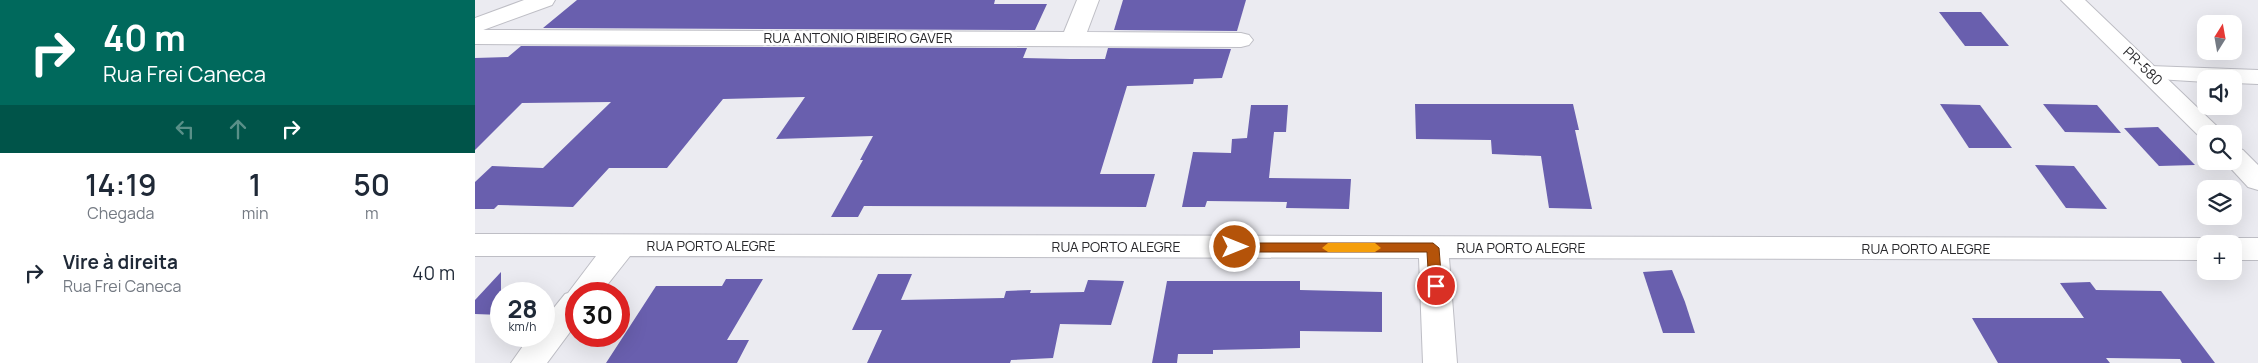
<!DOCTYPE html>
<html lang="pt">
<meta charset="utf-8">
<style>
:root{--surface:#fff;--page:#f2f2f3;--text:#1f2937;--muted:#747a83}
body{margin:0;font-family:Manrope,sans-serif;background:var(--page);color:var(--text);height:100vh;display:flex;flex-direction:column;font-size:19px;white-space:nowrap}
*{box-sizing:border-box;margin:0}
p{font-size:16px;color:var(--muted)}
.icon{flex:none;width:28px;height:28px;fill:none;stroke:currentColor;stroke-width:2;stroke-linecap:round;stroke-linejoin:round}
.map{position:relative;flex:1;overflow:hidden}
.panel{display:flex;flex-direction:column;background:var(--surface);width:475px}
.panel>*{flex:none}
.guide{background:#00695c;color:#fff;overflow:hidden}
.needle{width:32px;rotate:11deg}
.fabs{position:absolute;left:1722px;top:15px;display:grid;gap:10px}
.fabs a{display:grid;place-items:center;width:45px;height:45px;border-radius:10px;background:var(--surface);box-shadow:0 5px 20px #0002;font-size:25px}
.speed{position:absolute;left:15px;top:282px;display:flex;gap:10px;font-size:25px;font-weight:700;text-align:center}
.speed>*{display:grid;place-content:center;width:65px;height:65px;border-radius:50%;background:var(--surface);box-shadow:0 5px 20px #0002;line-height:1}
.speed small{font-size:12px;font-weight:400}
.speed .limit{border:8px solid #d22;background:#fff;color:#111}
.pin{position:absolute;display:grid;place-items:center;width:42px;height:42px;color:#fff;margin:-21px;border:2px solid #fff;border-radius:50%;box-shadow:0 1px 5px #0007}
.me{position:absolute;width:55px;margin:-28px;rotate:90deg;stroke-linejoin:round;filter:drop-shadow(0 0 4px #0008)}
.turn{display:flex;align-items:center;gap:18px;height:105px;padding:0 20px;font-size:22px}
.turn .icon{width:65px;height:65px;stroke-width:2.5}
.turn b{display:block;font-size:35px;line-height:42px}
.lanes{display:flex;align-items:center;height:48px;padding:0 20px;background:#0003;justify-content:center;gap:25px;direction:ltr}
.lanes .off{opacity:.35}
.eta{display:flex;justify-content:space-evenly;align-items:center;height:85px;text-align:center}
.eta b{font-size:30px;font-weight:600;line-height:35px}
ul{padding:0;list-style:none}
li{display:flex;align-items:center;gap:15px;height:70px;padding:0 20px}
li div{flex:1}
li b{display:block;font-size:19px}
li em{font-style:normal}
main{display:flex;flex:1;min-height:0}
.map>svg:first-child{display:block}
.building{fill:#695fae}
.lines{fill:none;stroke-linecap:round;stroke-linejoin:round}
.street-casing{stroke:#bebec5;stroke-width:2}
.secondary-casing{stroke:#bebec5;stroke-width:2}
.street{fill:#fff;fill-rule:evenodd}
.secondary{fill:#fff;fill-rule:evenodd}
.route{fill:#b45309;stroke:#753606}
.slow{fill:#f59e0b}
.labels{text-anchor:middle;stroke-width:5;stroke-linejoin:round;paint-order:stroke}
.street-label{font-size:14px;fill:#29292c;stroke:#fff}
</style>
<main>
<section class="panel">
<div class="guide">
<div class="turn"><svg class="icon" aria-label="right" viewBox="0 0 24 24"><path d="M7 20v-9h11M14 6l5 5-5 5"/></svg><div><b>40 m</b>Rua Frei Caneca</div></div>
<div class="lanes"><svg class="icon off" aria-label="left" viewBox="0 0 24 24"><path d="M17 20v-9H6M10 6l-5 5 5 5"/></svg><svg class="icon off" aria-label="ahead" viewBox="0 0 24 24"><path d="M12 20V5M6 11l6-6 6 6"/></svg><svg class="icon" aria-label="right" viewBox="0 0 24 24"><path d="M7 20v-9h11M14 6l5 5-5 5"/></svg></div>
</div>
<div class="eta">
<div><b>14:19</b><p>Chegada</p></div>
<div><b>1</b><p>min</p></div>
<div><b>50</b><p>m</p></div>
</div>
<ul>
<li><svg class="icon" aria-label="right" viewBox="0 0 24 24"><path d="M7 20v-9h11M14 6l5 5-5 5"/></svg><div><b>Vire à direita</b><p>Rua Frei Caneca</p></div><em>40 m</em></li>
</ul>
</section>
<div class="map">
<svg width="1783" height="363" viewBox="0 0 1783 363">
<rect width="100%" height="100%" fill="#ebebf1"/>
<g class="building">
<polygon points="102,0 520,0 519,4 572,4 560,30 68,28"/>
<polygon points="648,0 771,0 762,31 639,30"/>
<polygon points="1464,12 1506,12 1534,46 1490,46"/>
<polygon points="46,46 552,48 548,58 595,59 630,59 633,48 756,49 747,78 719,79 718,84 652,86 625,174 680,174 671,207 389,206 383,217 356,217 388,160 385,160 398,136 301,139 330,97 248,99 192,168 134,168 98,207 23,205 19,209 0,209 0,182 17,166 68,168 136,102 47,103 0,150 0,58 33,57"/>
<polygon points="940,104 1098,104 1104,130 1100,130 1117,209 1074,208 1066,156 1017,154 1016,140 941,139"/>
<polygon points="1465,104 1505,105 1537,148 1494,148"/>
<polygon points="1568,104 1622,105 1646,133 1590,132"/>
<polygon points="776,105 813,105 811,132 799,132 794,178 876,179 874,209 811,208 812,202 732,201 730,207 707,207 718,152 756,153 757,139 772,138"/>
<polygon points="1683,127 1720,165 1684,166 1649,128"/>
<polygon points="1560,165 1599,166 1632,209 1591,208"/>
<polygon points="1197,270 1210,302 1220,333 1188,333 1168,272"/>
<polygon points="26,272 26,315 0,314 0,300"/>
<polygon points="403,274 437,274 426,300 529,298 531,291 556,290 555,293 609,292 613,280 649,281 636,325 585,324 578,358 536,360 535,363 392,363 407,330 377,330"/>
<polygon points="251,279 288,279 252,340 274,340 262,363 131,363 181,286 247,286"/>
<polygon points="692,281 825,281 825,290 907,292 907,332 825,331 825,348 738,350 738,354 703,354 702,363 677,363"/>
<polygon points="1615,282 1621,290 1686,291 1740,363 1707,363 1705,359 1631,358 1635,363 1523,363 1497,318 1609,318 1585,283"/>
</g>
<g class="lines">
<defs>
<g id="street">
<polygon points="602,0 624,0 612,32 766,33 774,35 778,40 774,45 766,47 0,44 0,30 589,32"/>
<polygon points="1675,66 1783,70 1783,84 1759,83 1759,79 1731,79 1731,82 1666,78 1663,73 1666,68"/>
<polygon points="0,234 1731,238 1743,244 1731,244 1731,260 974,258 982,363 948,363 944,258 155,256 125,294 101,294 101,324 72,363 36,363 55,336 69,336 69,320 90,294 93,293 121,256 0,256"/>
<polygon points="1759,238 1783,238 1783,260 1759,260 1759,244 1747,244"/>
</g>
<g id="secondary">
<polygon points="49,0 80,0 77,5 0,33 0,18"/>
<polygon points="1586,0 1610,0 1750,134 1731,134 1731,141 1728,140"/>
<polygon points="1759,147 1768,150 1783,165 1783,190 1773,187 1749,161 1759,161"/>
</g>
</defs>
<use href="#street" class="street-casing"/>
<use href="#secondary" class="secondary-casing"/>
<use href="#street" class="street"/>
<use href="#secondary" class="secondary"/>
</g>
<polygon class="route" points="760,243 958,243 964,248 967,286 961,291 954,286 952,252 760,252 754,247"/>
<polygon class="slow" points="853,243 900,243 906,248 900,252 853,252 847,248"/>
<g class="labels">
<g class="street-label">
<text x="383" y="43">RUA ANTONIO RIBEIRO GAVER</text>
<text transform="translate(1668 66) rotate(44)" y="5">PR-580</text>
<text x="236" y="251">RUA PORTO ALEGRE</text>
<text x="641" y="252">RUA PORTO ALEGRE</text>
<text x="1046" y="253">RUA PORTO ALEGRE</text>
<text x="1451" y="254">RUA PORTO ALEGRE</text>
</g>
</g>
</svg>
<div class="fabs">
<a><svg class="needle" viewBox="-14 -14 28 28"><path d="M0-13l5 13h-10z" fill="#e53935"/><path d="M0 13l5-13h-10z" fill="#747a83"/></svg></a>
<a><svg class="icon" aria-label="sound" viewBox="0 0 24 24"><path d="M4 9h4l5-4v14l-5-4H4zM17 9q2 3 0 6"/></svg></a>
<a><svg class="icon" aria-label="search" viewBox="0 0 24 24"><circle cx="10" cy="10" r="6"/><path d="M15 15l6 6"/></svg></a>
<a><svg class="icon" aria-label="layers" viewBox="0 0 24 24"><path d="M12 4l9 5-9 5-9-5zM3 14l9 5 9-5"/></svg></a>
<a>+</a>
</div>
<div class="speed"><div>28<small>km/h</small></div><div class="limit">30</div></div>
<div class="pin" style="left:961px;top:286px;background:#d93025"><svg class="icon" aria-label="arrive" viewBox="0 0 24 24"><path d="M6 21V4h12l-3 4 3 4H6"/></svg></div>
<svg class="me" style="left:760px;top:247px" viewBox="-20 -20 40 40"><circle r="17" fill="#b45309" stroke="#fff" stroke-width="3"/><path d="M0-11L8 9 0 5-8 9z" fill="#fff"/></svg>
</div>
</main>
